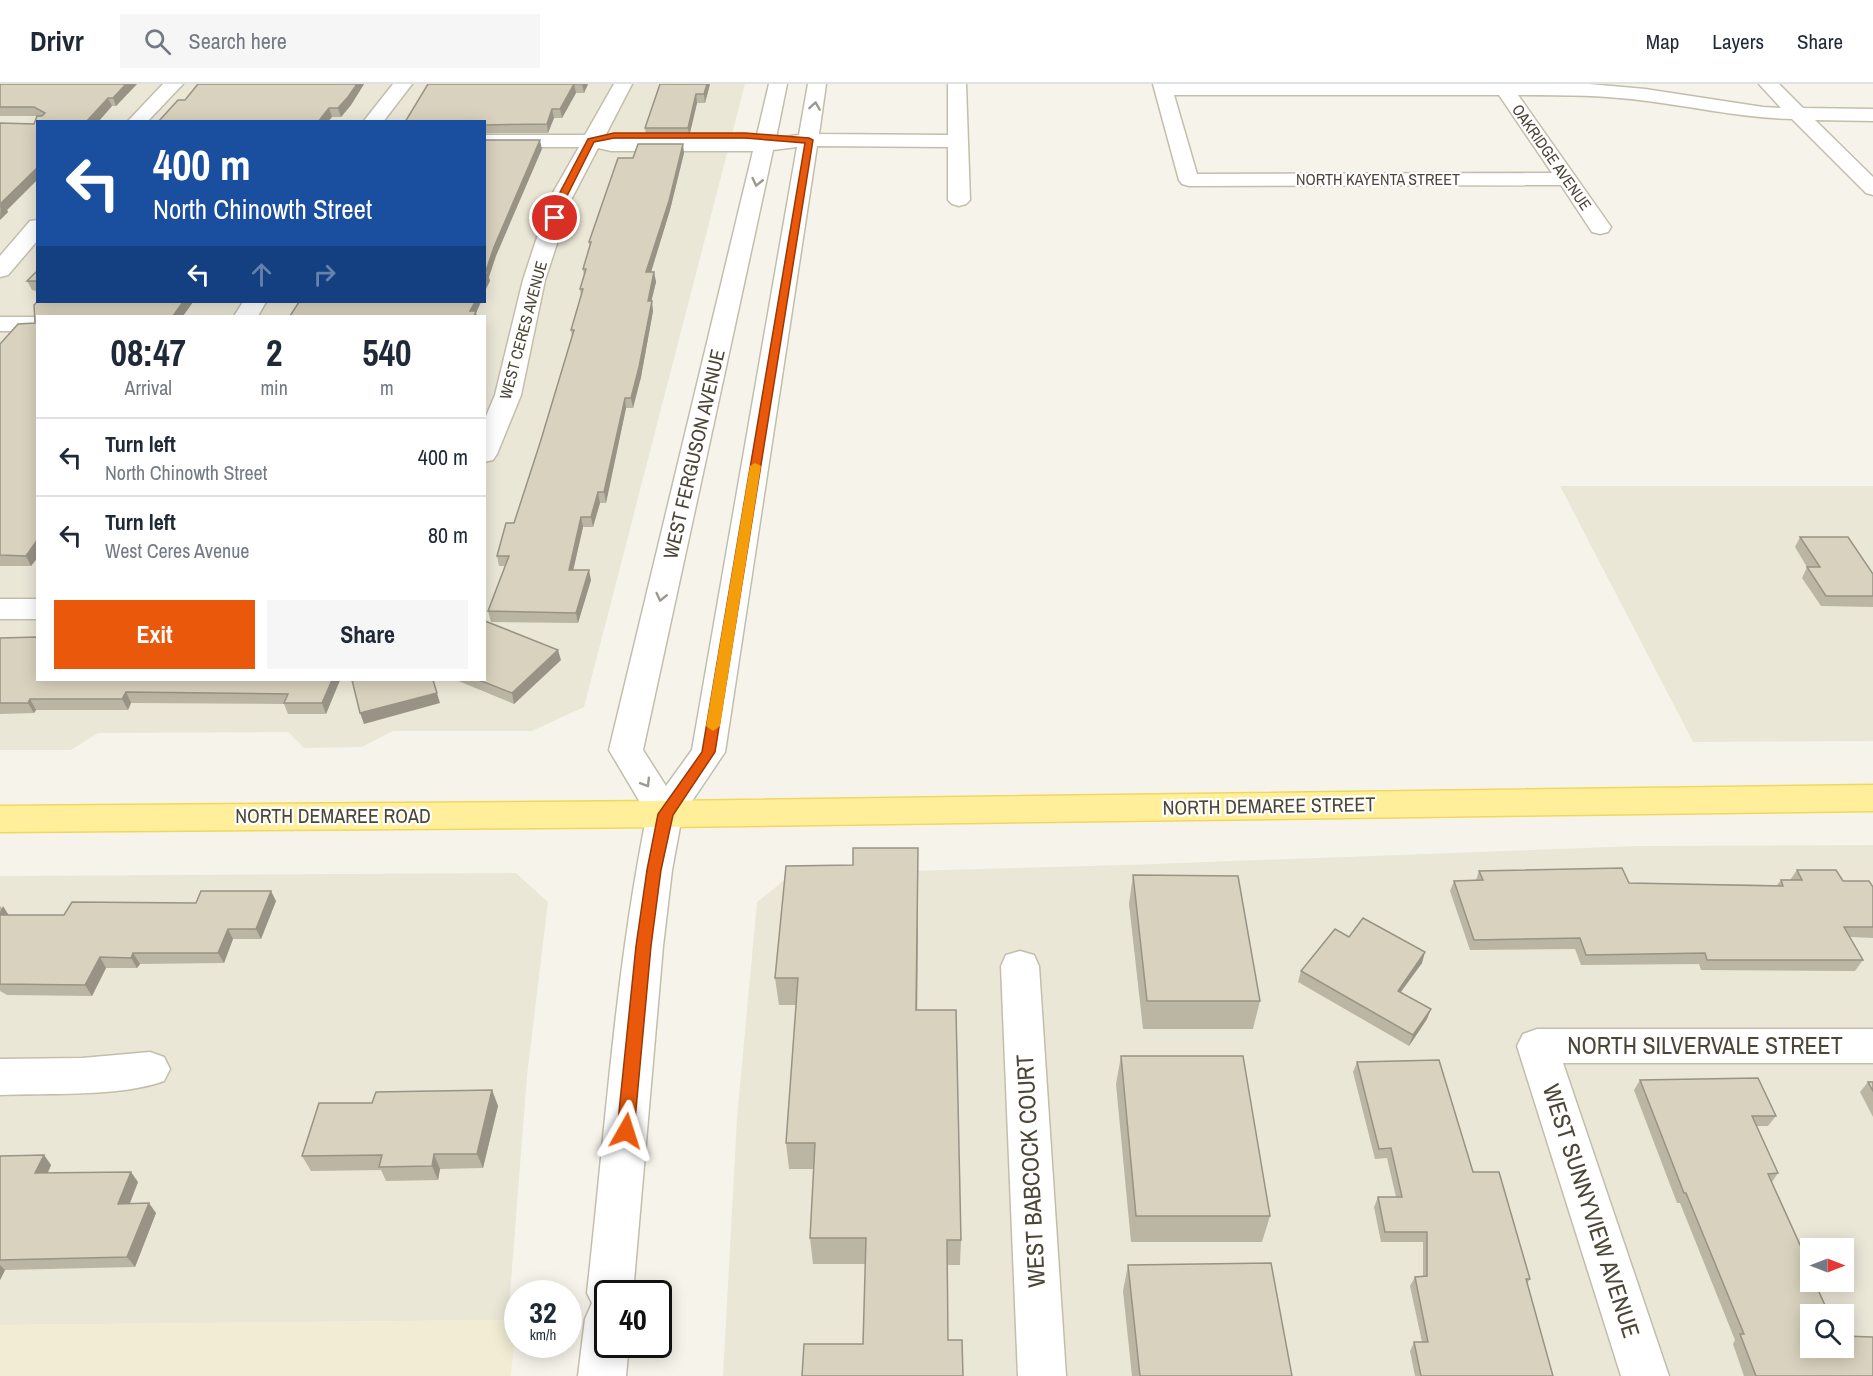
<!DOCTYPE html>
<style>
:root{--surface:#fff;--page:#f6f6f7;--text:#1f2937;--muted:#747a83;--line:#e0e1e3;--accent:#ea580c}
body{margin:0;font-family:"Archivo Narrow",sans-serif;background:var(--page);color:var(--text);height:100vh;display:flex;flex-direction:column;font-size:22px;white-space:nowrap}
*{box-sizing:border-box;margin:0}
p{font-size:20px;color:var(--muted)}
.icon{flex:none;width:33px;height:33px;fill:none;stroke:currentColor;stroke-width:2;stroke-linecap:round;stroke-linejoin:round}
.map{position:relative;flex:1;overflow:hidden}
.side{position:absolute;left:36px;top:231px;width:450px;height:366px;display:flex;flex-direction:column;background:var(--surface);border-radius:0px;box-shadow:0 3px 15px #0003}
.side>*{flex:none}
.hud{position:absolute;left:36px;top:36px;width:450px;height:183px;border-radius:0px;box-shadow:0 3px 15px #0003;background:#1a4fa0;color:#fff;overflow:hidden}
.needle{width:39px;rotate:90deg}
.tools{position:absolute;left:1800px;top:1154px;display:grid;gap:12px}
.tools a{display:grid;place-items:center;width:54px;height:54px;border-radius:0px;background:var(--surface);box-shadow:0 3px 15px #0003;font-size:30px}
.speed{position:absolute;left:504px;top:1196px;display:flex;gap:12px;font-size:30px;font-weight:700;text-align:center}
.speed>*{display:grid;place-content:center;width:78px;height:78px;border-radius:50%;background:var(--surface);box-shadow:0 3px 15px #0003;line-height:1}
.speed small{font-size:15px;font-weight:400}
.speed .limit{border:3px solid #111;border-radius:9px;background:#fff;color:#111}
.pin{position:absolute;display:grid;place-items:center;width:51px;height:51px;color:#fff;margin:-26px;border:3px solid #fff;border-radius:50%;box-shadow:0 2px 6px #0007}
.me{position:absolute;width:66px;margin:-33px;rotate:6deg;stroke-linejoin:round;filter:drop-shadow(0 0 4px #0008)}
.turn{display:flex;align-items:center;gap:21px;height:126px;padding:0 18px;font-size:27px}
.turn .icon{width:78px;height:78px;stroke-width:2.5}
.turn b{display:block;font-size:42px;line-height:51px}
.lanes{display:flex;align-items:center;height:57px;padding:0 18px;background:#0003;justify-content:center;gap:30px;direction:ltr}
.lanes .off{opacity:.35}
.eta{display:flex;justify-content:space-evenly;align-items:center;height:102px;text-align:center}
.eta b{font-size:36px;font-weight:700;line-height:42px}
.cta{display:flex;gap:12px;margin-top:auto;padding:12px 18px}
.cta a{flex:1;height:69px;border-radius:0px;background:var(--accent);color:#fff;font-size:24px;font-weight:700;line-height:69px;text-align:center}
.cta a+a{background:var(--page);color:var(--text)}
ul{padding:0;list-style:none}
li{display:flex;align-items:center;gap:18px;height:78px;padding:0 18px;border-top:2px solid var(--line)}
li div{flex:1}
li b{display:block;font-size:22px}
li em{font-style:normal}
header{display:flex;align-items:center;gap:36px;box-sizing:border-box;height:84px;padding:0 30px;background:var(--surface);border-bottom:2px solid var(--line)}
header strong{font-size:28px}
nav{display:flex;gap:33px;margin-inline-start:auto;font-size:21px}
.search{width:420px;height:54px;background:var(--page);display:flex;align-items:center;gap:15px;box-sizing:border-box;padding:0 21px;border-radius:0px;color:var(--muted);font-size:22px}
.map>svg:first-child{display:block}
.residential{fill:#ebe7d7;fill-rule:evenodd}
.education{fill:#f1ecd3}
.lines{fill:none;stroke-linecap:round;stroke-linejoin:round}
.minor-casing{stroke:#c3beab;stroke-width:3}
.major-casing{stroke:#f1d75e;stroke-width:3}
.minor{fill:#fff;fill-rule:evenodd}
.major{fill:#ffef9a;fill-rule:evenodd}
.wall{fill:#bbb5a3}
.shaded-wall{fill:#989385}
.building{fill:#d9d2be;stroke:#989385;stroke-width:1.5}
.oneway{stroke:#9d9991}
.route{fill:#ea580c;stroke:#983908;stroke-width:1.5}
.slow{fill:#f59e0b}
.labels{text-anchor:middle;stroke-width:4.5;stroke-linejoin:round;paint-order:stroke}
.far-street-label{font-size:16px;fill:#4c4637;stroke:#fff}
.street-label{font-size:20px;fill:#4c4637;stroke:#fff}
.near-street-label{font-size:24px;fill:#4c4637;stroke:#fff}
</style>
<header>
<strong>Drivr</strong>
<div class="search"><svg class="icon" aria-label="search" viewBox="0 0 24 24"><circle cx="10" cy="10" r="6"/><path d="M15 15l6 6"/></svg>Search here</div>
<nav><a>Map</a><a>Layers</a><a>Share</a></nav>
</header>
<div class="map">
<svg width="1873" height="1292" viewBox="0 0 1873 1292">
<rect width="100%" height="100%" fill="#f6f4ea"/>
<g class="residential">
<path d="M0,0H745L584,623L532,647H393L362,663L304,664L288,648L98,649L71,666H0ZM38,38H484V218H38ZM38,232H484V596H38Z"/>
<polygon points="1560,402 1873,402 1873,657 1693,658"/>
<path d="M1873,761V1292H723L737,1034L757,818L792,790L1126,781L1637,762ZM1810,1164H1844V1197H1810ZM1810,1230H1844V1263H1810Z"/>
<polygon points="516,789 548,818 527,992 508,1236 0,1241 0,792"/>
</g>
<polygon class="education" points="516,1236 511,1292 0,1292 0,1241"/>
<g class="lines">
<defs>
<g id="minor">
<polygon points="163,0 183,0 147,38 127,38"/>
<polygon points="393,0 412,0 383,38 363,38"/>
<path d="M614,0H632L604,54L611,55H756L769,0H787L776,54L799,51L808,0H826L819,50L948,51V0H966L970,116L966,120L959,122L952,120L948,116V63L817,62L725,668L682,732L672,786L663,862L633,1209H608V1260H629L626,1292H578L585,1235L592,1219L587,1209C605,1050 615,887 647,730L609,666L753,67H611L598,64L572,114L545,196L521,311L497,370L493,376L484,378V337L495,311L523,196L550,114L579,63H484V51H585ZM797,63L692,666L666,702L643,666L773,66Z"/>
<path d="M1153,0H1589L1645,5L1763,23L1781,24L1759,0H1779L1803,24L1873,25V37L1815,36L1873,93V111L1866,109L1792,35C1743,34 1695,23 1647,17C1604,11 1561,11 1518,11L1611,143L1608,148L1600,150L1592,148L1561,101L1189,102L1182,100L1179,96ZM1174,11H1499L1552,89L1197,90Z"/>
<polygon points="38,136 38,156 8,191 0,193 0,172 30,137"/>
<polygon points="243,218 266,218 258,232 234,232"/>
<rect x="0" y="233" width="38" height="14"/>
<rect x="0" y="515" width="38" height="20"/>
<polygon points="1020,867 1034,871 1039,882 1066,1292 1018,1292 1001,882 1006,871"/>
<polygon points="1537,945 1873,945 1873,979 1563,979 1669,1292 1621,1292 1517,962 1523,950"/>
<path d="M150,968L164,973L170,985L164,997C121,1013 47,1009 0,1011V975L82,974Z"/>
</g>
<polygon id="major" points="1873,701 1873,727 665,743 0,748 0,722 665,717"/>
</defs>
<use href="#minor" class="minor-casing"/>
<use href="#major" class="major-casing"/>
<use href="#minor" class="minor"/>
<use href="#major" class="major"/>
</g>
<g class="wall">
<polygon points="0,0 137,0 116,22 112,22 98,38 38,38 38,95 7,126 8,128 0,136 0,39 34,40 37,32 0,32"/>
<polygon points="198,0 364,0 351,21 341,33 332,33 185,16"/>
<polygon points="428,0 588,0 584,9 576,9 562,34 554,34 548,49 484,49 484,38"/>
<polygon points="660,0 710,0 705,19 697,19 689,53 646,53 645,44"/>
<polygon points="684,69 670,126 651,188 654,188 656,198 651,217 653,227 641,293 633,324 626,324 606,419 600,419 593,443 583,443 573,486 591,496 578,539 491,538 488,527 505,482 499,482 497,472 514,439 540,359 572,252 571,246 581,212 580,205 584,192 583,185 590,162 589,158"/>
<polygon points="38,186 38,211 36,207 32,206 27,197"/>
<polygon points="38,217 193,218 183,232 38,232 38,473 31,482 0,482 0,260 18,240 35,239 34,221"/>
<polygon points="1800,453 1873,490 1873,523 1821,522 1802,494 1807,483 1795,463"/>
<polygon points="0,554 340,596 326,630 288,630 284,620 131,619 128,626 36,626 34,629 0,630"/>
<polygon points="561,576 514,620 456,596 484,596"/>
<polygon points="1797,786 1843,797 1873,803 1873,854 1850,853 1863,876 1855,887 1701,886 1699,880 1581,881 1575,865 1470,866 1450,807 1454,797 1476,796 1479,787 1629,799 1777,801 1781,796 1790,796"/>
<polygon points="1133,791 1260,917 1253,945 1143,945 1129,820"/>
<polygon points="918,792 917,926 961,1156 960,1181 947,1181 863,1260 866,1180 813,1180 810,1154 814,1085 789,1085 786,1059 796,921 779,921 775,894"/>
<polygon points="276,817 261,855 233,855 224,879 140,880 137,884 106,884 92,912 7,911 0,907 0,822 9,831 64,831 196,819"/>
<polygon points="1349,853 1422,879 1401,908 1427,935 1409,962 1298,898 1301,887"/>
<polygon points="1121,972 1270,1132 1262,1158 1131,1158 1116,1000"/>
<polygon points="1357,978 1473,1088 1530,1195 1527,1200 1553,1292 1415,1292 1410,1267 1414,1258 1422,1258 1410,1202 1415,1193 1423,1193 1423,1158 1381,1158 1374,1123 1378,1113 1396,1113 1387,1074 1375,1075 1353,988"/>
<polygon points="1640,996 1776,1032 1768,1042 1757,1042 1778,1089 1772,1098 1810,1230 1873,1292 1744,1292 1733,1260 1735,1256 1680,1119 1677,1119 1634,1006"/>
<polygon points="1868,998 1873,998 1873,1033 1860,1008"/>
<polygon points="492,1006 498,1022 483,1084 440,1085 438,1096 386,1097 381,1086 311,1087 302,1072 372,1019"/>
<polygon points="44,1071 51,1081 48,1089 138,1098 130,1119 156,1129 135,1183 5,1186 0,1196 0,1072"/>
<polygon points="1128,1181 1292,1292 1132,1292 1123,1207"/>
</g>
<g class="shaded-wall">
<polygon points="126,0 137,0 116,22 113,14"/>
<polygon points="357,0 364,0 351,21 341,33 338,24"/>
<polygon points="574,0 576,9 562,34 560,25"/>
<polygon points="582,0 588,0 584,9"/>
<polygon points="707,0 710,0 705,19 704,10"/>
<polygon points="696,10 697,19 689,53 688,44"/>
<polygon points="108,14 112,22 98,38 86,38"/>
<polygon points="329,24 332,33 328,38 318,38"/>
<polygon points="552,25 554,34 548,49 547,40"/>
<polygon points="540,56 542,65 496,172 489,193 490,197 484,209 486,187 494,163"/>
<polygon points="683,60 684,69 670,126 648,198 646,188"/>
<polygon points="38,83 38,95 7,126 8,128 0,136 1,119"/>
<polygon points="654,188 656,198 649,227 648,217"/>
<polygon points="652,217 653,227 641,293 633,324 631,314"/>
<polygon points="183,218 193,218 183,232 173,232"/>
<polygon points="475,218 481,218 476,229 477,232 472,232 470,227"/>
<polygon points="625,314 626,324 606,419 604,408"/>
<polygon points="598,408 600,419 593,443 591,433"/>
<polygon points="581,433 583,443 571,496 569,486"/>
<polygon points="38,455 38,473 31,482 26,472"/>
<polygon points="589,486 591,496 578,539 576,529"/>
<polygon points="558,566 561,576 514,620 512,609"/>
<polygon points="332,596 340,596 326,630 322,619"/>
<polygon points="433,596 440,619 364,640 360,629"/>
<polygon points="126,608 131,619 128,626 122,615"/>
<polygon points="30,615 36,626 34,629 28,619"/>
<polygon points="918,764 918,792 917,954 916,926"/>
<polygon points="271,807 276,817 261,855 256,845"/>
<polygon points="3,822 10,833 0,835 0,828"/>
<polygon points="228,845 233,855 224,879 218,869"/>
<polygon points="1425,868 1422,879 1394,917 1398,907"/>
<polygon points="133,869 140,880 137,884 131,874"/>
<polygon points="100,873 106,884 92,912 85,901"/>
<polygon points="1431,925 1427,935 1409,962 1413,951"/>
<polygon points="492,1006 498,1022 483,1084 477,1070"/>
<polygon points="434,1070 440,1085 438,1096 432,1082"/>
<polygon points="44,1071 51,1081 43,1099 35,1089"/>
<polygon points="131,1088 138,1098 126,1129 118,1120"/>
<polygon points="149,1119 156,1129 135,1183 127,1173"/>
<polygon points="0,1181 5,1186 0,1196"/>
</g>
<g class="building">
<polygon points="0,0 126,0 113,14 108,14 86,38 38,38 38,83 1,119 3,119 0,123 0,39 34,40 37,32 42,32 45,29 34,23 0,23"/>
<polygon points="198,0 357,0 348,13 338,24 329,24 318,38 158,38 178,16 185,16"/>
<polygon points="428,0 583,0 574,0 560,25 552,25 547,40 484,41 484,38 405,38"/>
<polygon points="660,0 707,0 704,10 696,10 688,44 645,44"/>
<polygon points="484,56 540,56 494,163 486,187 488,187 484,195"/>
<polygon points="638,60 683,60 669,117 646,188 654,188 648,217 652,217 639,283 631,314 625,314 604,408 598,408 591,433 581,433 569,486 589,486 576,529 488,527 509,472 497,472 506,439 514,439 540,359 574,246 571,246 583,205 580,205 586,185 583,185 591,158 589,158 618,74 633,74"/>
<polygon points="38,186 38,197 27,197"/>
<polygon points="38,217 183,218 173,232 38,232 38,455 26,472 0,471 0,260 18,240 35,239 34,221"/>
<polygon points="299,218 475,218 470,227 476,227 474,232 290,232"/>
<polygon points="1800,453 1848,453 1873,490 1873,512 1826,512 1807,483 1820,483"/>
<polygon points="485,537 558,566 512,609 479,596 484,596"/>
<polygon points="38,553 38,596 332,596 322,619 284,619 288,610 126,608 122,615 30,615 28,619 0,619 0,554"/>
<polygon points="352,596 433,596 437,609 360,629"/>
<polygon points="853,764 918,764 916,926 956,926 961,1156 947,1156 948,1256 962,1256 963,1292 802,1292 804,1260 863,1260 866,1154 810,1154 815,1059 786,1059 798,894 775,894 786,782 853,781"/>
<polygon points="1622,784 1629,799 1783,802 1781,796 1802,796 1797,786 1836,786 1843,797 1869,797 1873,803 1873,843 1844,843 1863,876 1707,876 1705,869 1586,871 1580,854 1474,856 1454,797 1483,796 1479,787"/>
<polygon points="1133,791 1238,792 1260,917 1147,917"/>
<polygon points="201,807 271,807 256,845 228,845 218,869 133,869 131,874 100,873 85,901 0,900 0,831 64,831 72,818 196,819"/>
<polygon points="1363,834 1425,868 1398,907 1431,925 1413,951 1301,887 1335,845 1349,853"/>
<polygon points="1121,972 1243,972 1270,1132 1136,1132"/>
<polygon points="1439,976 1473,1088 1499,1088 1530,1195 1526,1195 1553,1292 1421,1292 1414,1258 1428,1258 1415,1193 1427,1192 1427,1148 1385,1148 1378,1113 1402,1113 1391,1064 1379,1065 1357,978"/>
<polygon points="1758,994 1776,1032 1752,1032 1778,1089 1768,1090 1810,1183 1810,1197 1814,1197 1829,1230 1810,1230 1810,1263 1844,1263 1844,1252 1873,1253 1873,1292 1756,1292 1740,1250 1744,1250 1686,1109 1684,1109 1640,996"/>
<polygon points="1868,998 1873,998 1873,1007"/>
<polygon points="492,1006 477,1070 434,1070 432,1082 379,1083 382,1071 302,1072 319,1019 372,1019 376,1008"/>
<polygon points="44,1071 35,1089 131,1088 118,1120 149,1119 127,1173 0,1176 0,1072"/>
<polygon points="1271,1179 1292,1292 1140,1292 1128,1181"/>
</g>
<defs><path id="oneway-chevron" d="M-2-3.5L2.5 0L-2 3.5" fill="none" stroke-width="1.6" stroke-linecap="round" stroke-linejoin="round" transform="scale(1.5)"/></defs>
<g class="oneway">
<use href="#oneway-chevron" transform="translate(815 22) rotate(-81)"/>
<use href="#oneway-chevron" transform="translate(757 98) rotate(103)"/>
<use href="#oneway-chevron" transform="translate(661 513) rotate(103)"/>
<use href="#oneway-chevron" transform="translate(646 699) rotate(58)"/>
</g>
<polygon class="route" points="614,49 745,49 809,54 813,56 715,668 673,731 661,786 651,862 634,1047 632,1052 626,1055 620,1052 617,1047 636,862 647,786 658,730 702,668 805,59 745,54 614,54 594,58 566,114 559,134 552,136 557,114 588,55"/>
<polygon class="slow" points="755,379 761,382 720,642 713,647 706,642 750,382"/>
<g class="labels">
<g class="far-street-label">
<text transform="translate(1552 73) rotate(55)" y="6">OAKRIDGE AVENUE</text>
<text x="1378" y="101">NORTH KAYENTA STREET</text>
<text transform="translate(523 246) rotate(-75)" y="6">WEST CERES AVENUE</text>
</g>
<g class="street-label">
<text transform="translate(694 370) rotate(-77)" y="7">WEST FERGUSON AVENUE</text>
<text transform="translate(1269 722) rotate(-1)" y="7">NORTH DEMAREE STREET</text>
<text x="333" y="739">NORTH DEMAREE ROAD</text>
</g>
<g class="near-street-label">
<text x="1705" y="970">NORTH SILVERVALE STREET</text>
<text transform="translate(1031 1087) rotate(-93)" y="8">WEST BABCOCK COURT</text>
<text transform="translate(1591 1127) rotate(72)" y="8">WEST SUNNYVIEW AVENUE</text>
</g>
</g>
</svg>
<div class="tools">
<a><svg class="needle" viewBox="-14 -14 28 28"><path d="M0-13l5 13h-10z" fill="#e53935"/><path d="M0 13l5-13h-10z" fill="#747a83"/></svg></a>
<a><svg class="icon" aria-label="search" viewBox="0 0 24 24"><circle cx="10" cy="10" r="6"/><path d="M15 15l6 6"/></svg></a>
</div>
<div class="speed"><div>32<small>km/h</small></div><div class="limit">40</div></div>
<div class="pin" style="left:555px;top:134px;background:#d93025"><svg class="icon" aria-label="arrive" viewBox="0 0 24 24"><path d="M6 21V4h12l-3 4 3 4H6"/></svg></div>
<svg class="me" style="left:626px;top:1047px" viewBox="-20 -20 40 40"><path d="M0-17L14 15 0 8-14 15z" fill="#ea580c" stroke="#fff" stroke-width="4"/></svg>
<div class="hud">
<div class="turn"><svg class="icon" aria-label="left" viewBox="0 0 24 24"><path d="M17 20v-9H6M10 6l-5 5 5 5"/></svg><div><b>400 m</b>North Chinowth Street</div></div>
<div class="lanes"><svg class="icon" aria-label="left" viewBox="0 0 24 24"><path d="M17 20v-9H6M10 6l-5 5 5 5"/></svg><svg class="icon off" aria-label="ahead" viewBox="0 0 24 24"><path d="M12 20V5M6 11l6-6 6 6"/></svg><svg class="icon off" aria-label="right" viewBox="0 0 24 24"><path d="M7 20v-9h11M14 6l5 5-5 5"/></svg></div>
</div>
<section class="side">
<div class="eta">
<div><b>08:47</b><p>Arrival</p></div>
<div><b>2</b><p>min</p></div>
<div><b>540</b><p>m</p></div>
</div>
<ul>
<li><svg class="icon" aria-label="left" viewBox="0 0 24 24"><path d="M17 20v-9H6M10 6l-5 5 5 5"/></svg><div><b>Turn left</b><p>North Chinowth Street</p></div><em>400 m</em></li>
<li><svg class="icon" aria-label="left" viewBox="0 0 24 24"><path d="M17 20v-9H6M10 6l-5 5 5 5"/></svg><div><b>Turn left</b><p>West Ceres Avenue</p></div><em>80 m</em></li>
</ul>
<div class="cta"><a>Exit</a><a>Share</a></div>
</section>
</div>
